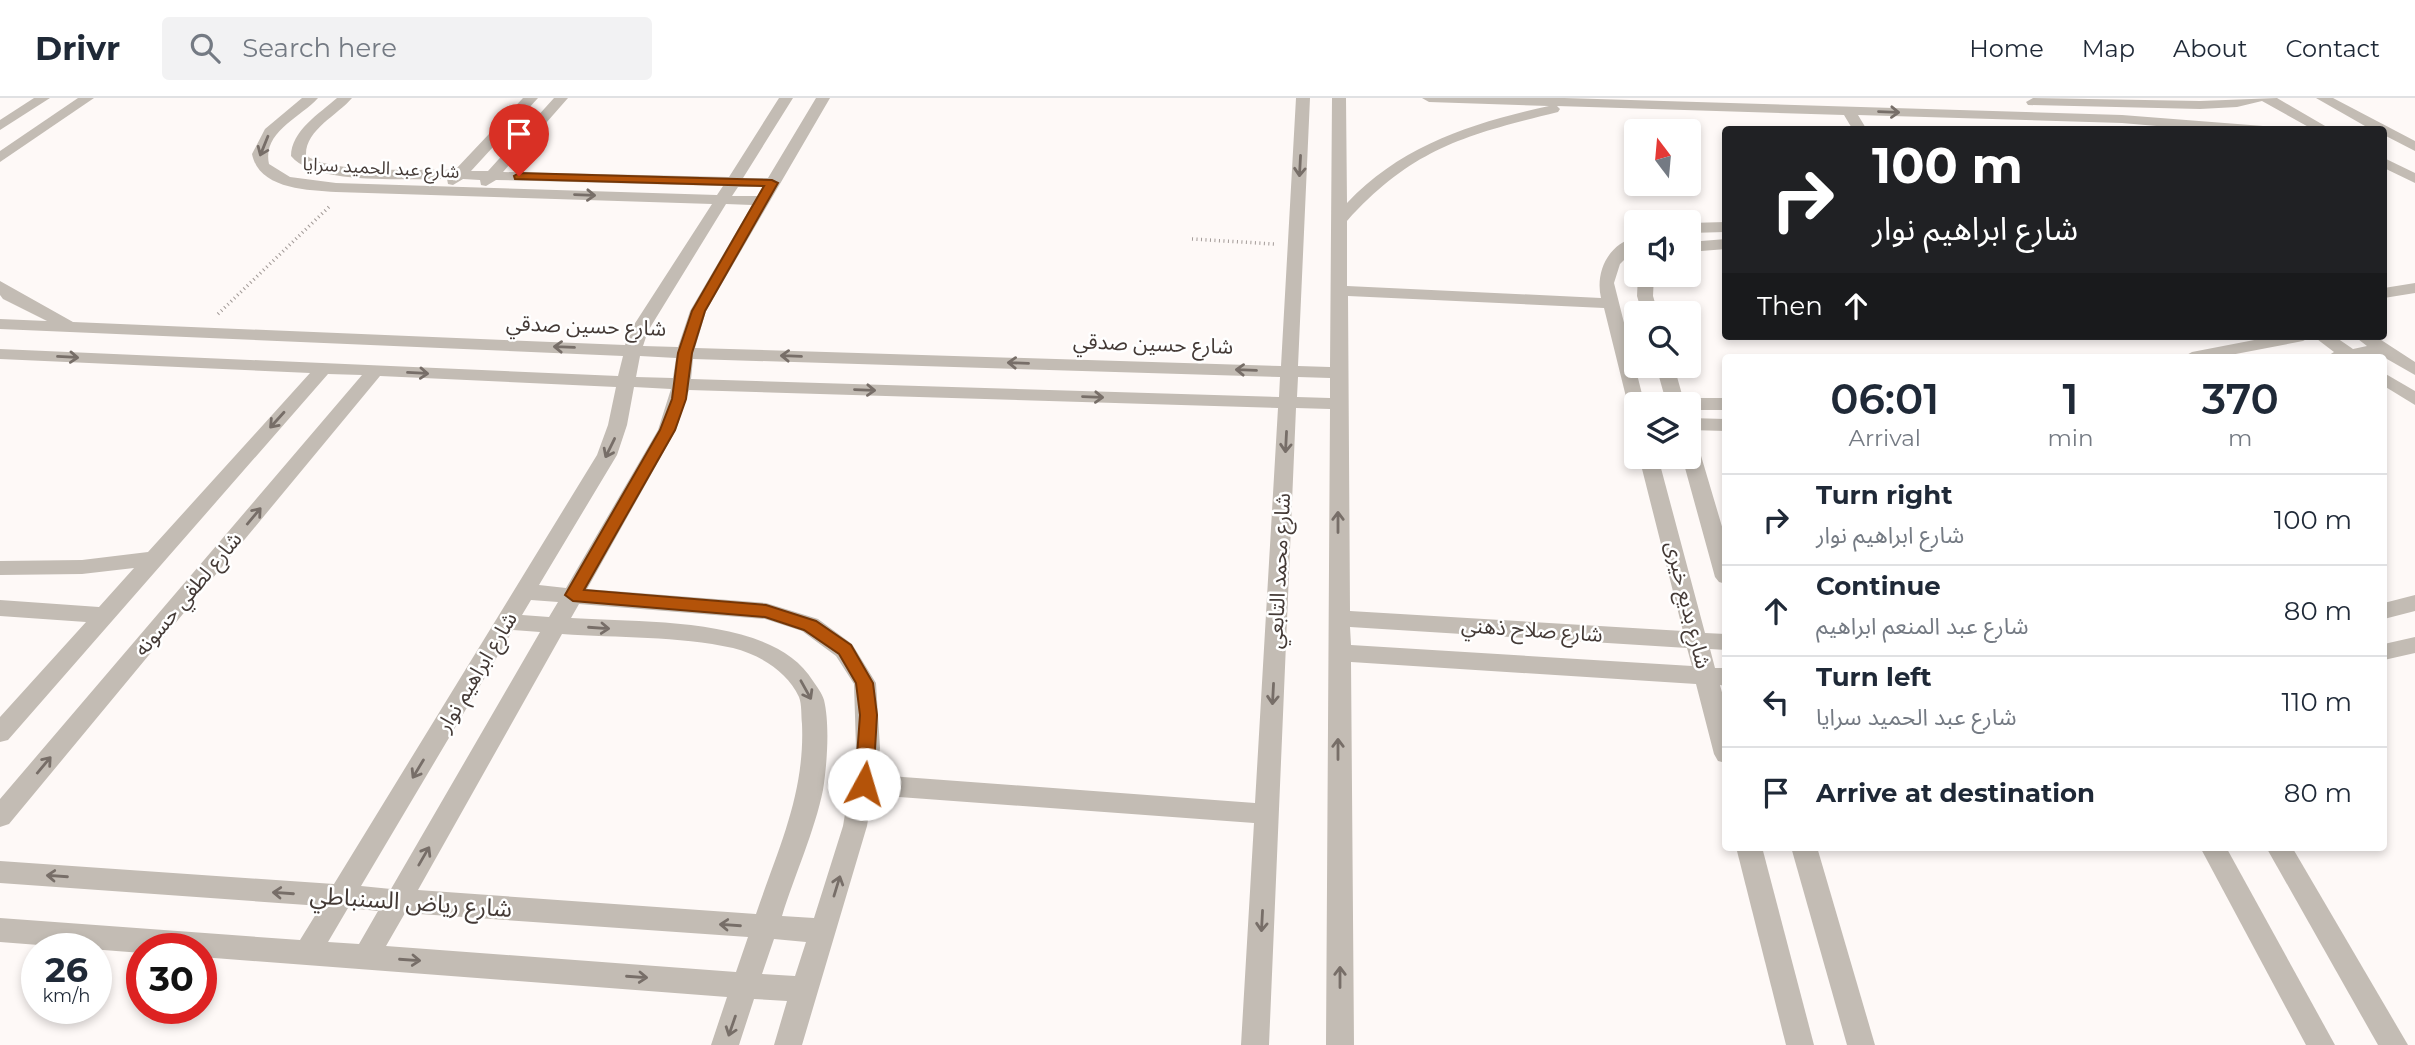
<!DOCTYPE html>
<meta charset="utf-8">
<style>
:root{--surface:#fff;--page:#f2f2f3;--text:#1f2937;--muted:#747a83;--line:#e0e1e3}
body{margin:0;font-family:Montserrat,"Noto Sans Arabic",sans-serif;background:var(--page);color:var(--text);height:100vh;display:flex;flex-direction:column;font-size:26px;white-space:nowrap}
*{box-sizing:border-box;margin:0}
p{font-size:23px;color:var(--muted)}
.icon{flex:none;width:38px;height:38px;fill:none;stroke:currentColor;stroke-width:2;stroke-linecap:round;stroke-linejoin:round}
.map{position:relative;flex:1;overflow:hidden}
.drawer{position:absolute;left:1722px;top:256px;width:665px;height:497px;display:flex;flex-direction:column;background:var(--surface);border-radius:7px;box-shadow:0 4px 10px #0003}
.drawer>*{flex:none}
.banner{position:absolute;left:1722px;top:28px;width:665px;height:214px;border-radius:7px;box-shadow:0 4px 10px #0003;background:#202124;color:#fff;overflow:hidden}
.needle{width:46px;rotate:344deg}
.buttons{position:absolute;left:1624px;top:21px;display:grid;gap:14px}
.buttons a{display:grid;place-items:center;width:77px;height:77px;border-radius:7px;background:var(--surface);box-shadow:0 4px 10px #0003;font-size:35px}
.speed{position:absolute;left:21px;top:835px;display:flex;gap:14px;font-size:35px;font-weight:700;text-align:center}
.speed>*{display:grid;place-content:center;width:91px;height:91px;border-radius:50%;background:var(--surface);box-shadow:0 4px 10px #0003;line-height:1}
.speed small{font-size:18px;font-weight:400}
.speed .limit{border:10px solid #d22;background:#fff;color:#111}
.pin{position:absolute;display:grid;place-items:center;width:60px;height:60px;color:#fff;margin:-72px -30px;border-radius:50% 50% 50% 0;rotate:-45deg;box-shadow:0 0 7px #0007}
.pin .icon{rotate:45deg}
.me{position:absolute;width:77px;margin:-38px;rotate:6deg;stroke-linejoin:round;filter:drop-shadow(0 0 5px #0008)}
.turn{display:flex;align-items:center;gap:24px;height:147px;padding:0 35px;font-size:32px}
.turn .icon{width:91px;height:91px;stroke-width:2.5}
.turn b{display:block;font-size:49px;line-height:60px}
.then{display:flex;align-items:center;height:66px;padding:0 35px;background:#0003;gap:14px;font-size:26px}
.eta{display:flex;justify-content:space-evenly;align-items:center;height:119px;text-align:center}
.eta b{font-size:42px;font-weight:600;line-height:49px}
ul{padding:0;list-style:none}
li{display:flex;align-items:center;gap:21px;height:91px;padding:0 35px;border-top:2px solid var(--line)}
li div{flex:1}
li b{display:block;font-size:26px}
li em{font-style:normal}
header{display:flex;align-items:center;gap:42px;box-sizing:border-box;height:98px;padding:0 35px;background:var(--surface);border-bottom:2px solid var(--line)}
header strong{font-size:33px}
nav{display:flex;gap:38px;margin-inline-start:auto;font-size:24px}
.search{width:490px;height:63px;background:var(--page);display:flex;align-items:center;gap:18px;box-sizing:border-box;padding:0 24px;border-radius:7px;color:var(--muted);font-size:26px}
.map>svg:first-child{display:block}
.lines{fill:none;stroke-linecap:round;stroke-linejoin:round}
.path{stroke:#a29a97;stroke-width:3.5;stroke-dasharray:1 3.5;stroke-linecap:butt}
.minor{fill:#c3bcb4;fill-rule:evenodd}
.oneway{stroke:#776e68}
.route{fill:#b45309;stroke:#753606;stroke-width:2}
.labels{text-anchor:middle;stroke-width:5;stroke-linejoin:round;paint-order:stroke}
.far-street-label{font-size:18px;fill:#443a36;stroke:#fff}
.street-label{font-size:21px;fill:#443a36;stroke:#fff}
.near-street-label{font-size:24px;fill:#443a36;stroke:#fff}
</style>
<header>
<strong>Drivr</strong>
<div class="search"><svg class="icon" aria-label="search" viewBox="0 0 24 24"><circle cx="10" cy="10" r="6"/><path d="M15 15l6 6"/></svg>Search here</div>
<nav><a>Home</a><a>Map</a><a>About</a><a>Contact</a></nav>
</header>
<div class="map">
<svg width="2415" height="947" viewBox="0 0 2415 947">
<rect width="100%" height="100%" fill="#fef9f7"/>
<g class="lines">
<g class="path">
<polyline points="1192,141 1274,146"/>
<polyline points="218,216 330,108"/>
</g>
<g class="minor">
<polygon points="34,0 50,0 0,32 0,22"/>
<polygon points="78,0 94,0 0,64 0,53"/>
<path d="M302,0H318C300,20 262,34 269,66L290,79L336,85L717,97L723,88L496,82L486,88L481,87L480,82L463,81L453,87L448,86L447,81C409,80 316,88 291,58C291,33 320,15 337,0H352C338,17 305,32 306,57C327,76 423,71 455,72L523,0H538L471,73H488L554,0H568L503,74L729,79L779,0H793L743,80H768L816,0H830L706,213L695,250L1281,268L1296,0H1310L1298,268L1330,269L1332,0H1346L1347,105C1402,47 1473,25 1549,8L1429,4L1422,0H1564L2122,17L2263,28L2270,32H2203L2122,25L1858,17L1867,32H1853L1844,17L1557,8L1560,11L1558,14C1466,37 1413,50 1347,123V188L1601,200C1595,174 1608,146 1636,139V150L1620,166L1614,185L1643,300H1665L1656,268H1674L1683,300H1726V312H1689V306H1636V313L1629,311L1604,210L1348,198L1350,513L1683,533L1639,359H1658L1705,535L1726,536V552L1710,551L1715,570H1726V588L1720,587L1726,609V665L1718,663L1714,656L1696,586L1351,564L1354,947H1326L1330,311L1296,310L1269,947H1241L1254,725L872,697L867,728L802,947H774L787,903L754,901L739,947H711L727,899L201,859V850H142V855L0,844V820L300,842L321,808L0,785V763L334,786L597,357L608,327L616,289L380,278L9,726L0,729V701L362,277L328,276L8,642L0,644V619L86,524L0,518V502L99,509L134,470L82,476L0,477V463L82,462L148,454L310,275L0,261V251L618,278L623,258L0,231V221L47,223L3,201L0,197V183L73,224L625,247L630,233L712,106L336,94C306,92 259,91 252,56L265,31ZM738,89H763L758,98H732ZM726,106L752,107L690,213L678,249L643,248L648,233ZM640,258L676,260L673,280L636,279ZM693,261L1280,279L1279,299L691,281ZM1298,279L1330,280V300L1297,299ZM634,289L671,291L658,332L566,490L539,487L617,357L627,327ZM689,292L1278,310L1255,705L876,677L880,650L876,585L852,546L818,521L766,505L587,491L676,332ZM531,502L558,504L549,519L522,517ZM579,506L765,521L802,533L836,558L854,586L856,650L843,728L814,820L782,818C794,779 815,732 823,692C827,667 830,627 824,602C822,595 817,589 813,583C773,517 640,525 571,520ZM1350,529L1687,550L1692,568L1351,547ZM513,532L540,534L391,791L361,788ZM562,536C618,540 678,538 733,550C760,557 787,573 799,599C802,607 801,617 802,626C805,696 778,751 756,816L418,792ZM348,810L378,813L359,846L328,844ZM405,815L748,839L736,874L386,848ZM774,841L806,844L795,878L762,876Z"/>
<polygon points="2033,0 2200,3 2277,0 2332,32 2314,32 2262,3 2237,9 2200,11 2028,7 2026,4"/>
<polygon points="2316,0 2333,0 2415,43 2415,53 2384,37 2384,32 2372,32"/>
<polygon points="2384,60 2415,75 2415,85 2384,70"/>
<polygon points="1726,124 1726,134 1689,135 1689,125"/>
<polygon points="1726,141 1726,151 1689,154 1689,144"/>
<polygon points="1638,177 1654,177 1653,198 1658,215 1642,215 1637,198"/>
<polygon points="2415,185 2415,195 2384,200 2384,190"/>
<polygon points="2275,238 2312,238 2303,243 2220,259 2183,259 2192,254"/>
<polygon points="2313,238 2334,238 2353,251 2367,248 2354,238 2375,238 2415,264 2415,277 2380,257 2326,259 2334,254"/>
<polygon points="2384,275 2415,293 2415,307 2384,288"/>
<polygon points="1689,320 1726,321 1726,333 1689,332"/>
<polygon points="1689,345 1696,347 1699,351 1726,442 1726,486 1719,484 1715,479 1682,359 1689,359"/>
<polygon points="2415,497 2415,513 2384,521 2384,505"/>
<polygon points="2415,539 2415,555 2384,562 2384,546"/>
<polygon points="1736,749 1762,749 1814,947 1786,947"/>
<polygon points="1791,749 1817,749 1875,947 1847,947"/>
<polygon points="2200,749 2226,749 2335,947 2306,947"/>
<polygon points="2266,749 2292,749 2408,947 2378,947"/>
</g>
</g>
<defs><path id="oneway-shaft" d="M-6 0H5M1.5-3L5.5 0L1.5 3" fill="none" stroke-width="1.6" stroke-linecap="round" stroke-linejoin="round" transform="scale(1.75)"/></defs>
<g class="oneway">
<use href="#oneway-shaft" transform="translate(1889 14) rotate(2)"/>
<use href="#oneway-shaft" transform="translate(264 48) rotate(112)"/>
<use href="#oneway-shaft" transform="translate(1300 68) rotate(93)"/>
<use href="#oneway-shaft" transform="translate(585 97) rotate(2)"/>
<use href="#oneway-shaft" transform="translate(564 249) rotate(-178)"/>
<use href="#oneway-shaft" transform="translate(791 258) rotate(-178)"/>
<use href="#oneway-shaft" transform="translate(68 259) rotate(3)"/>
<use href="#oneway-shaft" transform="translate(1018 265) rotate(-178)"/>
<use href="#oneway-shaft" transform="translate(1246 272) rotate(-178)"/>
<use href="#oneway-shaft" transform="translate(418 275) rotate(3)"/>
<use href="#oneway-shaft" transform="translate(865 292) rotate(2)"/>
<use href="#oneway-shaft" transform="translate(1093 299) rotate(2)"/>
<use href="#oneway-shaft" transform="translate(277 322) rotate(132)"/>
<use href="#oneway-shaft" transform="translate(1286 344) rotate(93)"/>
<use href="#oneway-shaft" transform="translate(610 350) rotate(116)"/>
<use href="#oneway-shaft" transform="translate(254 418) rotate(-50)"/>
<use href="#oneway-shaft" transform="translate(1338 424) rotate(-90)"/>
<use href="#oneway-shaft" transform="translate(599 530) rotate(4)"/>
<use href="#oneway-shaft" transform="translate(806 592) rotate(61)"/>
<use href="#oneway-shaft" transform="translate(1273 596) rotate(93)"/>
<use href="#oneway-shaft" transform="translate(1338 651) rotate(-90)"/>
<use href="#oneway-shaft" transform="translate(44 667) rotate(-50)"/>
<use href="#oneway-shaft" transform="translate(418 671) rotate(121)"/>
<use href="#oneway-shaft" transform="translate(424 758) rotate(-60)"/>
<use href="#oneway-shaft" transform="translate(57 778) rotate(-176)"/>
<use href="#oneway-shaft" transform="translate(837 788) rotate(-73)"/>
<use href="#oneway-shaft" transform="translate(283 795) rotate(-176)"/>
<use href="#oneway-shaft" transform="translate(1262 823) rotate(93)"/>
<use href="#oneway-shaft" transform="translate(730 827) rotate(-176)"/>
<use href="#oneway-shaft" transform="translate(410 862) rotate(4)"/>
<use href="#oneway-shaft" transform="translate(637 879) rotate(4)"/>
<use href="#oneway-shaft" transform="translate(1340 879) rotate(-90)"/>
<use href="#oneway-shaft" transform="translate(732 928) rotate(109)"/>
</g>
<polygon class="route" points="519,75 772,82 778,85 705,213 692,255 686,301 675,332 584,492 766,507 816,523 851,547 873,585 877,617 873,686 871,691 864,693 858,691 855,686 860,617 856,585 839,556 804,532 765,519 573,503 565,497 660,332 672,301 678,255 692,213 764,88 515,81 514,78"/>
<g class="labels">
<g class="far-street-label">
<text transform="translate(381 70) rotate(3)" y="6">شارع عبد الحميد سرايا</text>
</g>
<g class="street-label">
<text transform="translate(586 228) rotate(2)" y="7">شارع حسين صدقي</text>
<text transform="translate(1153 246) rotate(2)" y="7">شارع حسين صدقي</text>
<text transform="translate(1279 473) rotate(-87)" y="7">شارع محمد التابعي</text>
<text transform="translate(188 496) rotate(-50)" y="7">شارع لطفي حسونه</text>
<text transform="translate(1688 507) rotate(76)" y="7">شارع بديع خيرى</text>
<text transform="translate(1532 532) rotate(4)" y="7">شارع صلاح ذهني</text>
<text transform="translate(477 574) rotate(-59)" y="7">شارع ابراهيم نوار</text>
</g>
<g class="near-street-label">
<text transform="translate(411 804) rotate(4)" y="8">شارع رياض السنباطي</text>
</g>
</g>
</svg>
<div class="buttons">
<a><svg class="needle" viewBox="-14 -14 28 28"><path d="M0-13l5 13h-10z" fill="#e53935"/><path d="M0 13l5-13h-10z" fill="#747a83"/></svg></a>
<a><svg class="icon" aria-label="sound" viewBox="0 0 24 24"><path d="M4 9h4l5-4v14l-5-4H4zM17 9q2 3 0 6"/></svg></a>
<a><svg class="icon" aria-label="search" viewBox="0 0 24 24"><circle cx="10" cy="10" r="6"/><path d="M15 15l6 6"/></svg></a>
<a><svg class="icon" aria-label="layers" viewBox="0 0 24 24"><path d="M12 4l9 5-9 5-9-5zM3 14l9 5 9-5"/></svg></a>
</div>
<div class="speed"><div>26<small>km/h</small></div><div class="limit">30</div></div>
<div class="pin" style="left:519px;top:78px;background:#d93025"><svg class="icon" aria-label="arrive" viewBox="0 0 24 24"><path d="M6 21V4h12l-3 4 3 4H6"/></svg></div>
<svg class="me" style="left:864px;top:686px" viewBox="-20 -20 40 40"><circle r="19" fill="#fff"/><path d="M0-13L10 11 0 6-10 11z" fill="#b45309"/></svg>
<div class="banner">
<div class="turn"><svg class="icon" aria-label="right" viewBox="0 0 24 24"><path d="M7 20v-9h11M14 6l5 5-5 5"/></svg><div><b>100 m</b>شارع ابراهيم نوار</div></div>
<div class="then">Then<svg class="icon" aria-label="ahead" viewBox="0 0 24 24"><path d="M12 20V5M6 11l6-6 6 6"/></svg></div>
</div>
<section class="drawer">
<div class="eta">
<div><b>06:01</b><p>Arrival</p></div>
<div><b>1</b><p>min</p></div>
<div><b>370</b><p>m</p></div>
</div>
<ul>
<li><svg class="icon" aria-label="right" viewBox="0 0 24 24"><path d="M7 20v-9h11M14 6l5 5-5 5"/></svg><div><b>Turn right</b><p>شارع ابراهيم نوار</p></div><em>100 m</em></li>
<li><svg class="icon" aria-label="ahead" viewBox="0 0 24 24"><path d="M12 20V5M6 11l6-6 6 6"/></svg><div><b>Continue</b><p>شارع عبد المنعم ابراهيم</p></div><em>80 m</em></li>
<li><svg class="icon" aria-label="left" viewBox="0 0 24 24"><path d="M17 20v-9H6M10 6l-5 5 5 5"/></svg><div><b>Turn left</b><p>شارع عبد الحميد سرايا</p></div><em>110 m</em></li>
<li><svg class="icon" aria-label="arrive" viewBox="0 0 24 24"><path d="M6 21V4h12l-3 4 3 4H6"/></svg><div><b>Arrive at destination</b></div><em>80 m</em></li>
</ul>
</section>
</div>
